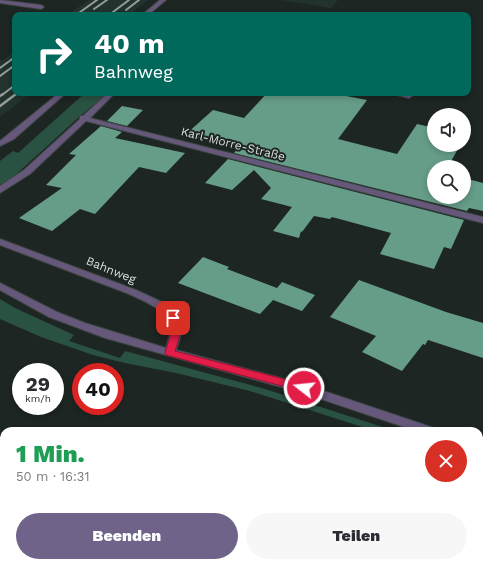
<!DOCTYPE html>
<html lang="de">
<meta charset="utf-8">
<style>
:root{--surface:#fff;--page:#f7f7f7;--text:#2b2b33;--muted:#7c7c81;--accent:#6f6389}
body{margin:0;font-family:"Work Sans",sans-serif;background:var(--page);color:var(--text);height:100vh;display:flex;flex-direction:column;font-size:15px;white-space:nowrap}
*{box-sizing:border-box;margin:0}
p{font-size:13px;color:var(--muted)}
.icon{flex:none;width:22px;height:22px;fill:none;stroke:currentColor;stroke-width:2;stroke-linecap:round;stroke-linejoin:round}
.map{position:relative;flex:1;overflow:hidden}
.details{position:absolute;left:0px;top:427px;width:483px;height:140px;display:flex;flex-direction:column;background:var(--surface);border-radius:12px 12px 0 0;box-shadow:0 2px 6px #0003}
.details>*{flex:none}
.guide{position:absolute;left:12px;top:12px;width:459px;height:84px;border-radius:8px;box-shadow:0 2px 6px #0003;background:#00695c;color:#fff;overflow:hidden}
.fabs{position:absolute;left:427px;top:108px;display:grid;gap:8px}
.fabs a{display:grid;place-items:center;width:44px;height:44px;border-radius:50%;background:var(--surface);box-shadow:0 2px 6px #0003;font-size:20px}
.speed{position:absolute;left:12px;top:363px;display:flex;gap:8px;font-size:20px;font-weight:700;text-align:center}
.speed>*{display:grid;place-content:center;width:52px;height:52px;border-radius:50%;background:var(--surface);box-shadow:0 2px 6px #0003;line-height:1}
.speed small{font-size:10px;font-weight:400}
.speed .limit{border:6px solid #d22;background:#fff;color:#111}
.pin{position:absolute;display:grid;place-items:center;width:34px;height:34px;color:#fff;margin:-17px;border-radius:8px;box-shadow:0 2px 6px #0006}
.me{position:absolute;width:44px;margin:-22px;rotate:286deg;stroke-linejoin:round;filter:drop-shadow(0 0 3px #0008)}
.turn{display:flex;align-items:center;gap:14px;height:84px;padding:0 16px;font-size:18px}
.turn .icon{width:52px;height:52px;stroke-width:2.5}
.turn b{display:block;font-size:28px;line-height:34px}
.round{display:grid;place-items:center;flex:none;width:42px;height:42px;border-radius:21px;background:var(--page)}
.headline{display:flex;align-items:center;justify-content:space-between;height:68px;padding:0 16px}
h1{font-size:24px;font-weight:800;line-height:30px;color:#1e9e55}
.primary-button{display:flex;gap:8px;margin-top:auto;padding:8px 16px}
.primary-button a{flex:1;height:46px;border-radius:24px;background:var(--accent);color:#fff;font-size:16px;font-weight:800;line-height:46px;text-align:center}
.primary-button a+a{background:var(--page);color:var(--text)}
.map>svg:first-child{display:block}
.built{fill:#22322c}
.green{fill:#2a5243}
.building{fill:#669d88}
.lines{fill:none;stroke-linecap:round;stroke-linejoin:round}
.minor-casing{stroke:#3b4440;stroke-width:2}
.minor{fill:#65587b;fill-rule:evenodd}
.rail-far1{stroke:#959c99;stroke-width:2}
.rail{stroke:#959c99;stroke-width:2.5}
.route{fill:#e11d48;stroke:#92132f}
.labels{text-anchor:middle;stroke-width:4;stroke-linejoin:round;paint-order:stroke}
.street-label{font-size:12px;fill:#dadfdd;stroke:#1d2622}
</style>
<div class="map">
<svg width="483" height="567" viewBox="0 0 483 567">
<rect width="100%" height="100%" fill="#1d2622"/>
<g class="built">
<polygon points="89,0 148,0 129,15 67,15"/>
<polygon points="280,0 338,0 331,8"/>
<polygon points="15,51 15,93 31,93 0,117 0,60 3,60"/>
</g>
<g class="green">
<polygon points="85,93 108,93 79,117 12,178 0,185 0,161 13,151 18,153"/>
<polygon points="0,299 15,308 74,335 69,341 120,358 125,351 265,389 395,431 375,431 250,391 176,373 125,363 93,355 41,337 0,319"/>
</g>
<g class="building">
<polygon points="267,93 331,93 367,100 338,139 397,154 417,124 430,127 434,120 434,145 460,145 448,167 434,167 434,197 464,197 464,178 483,183 483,211 469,208 467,211 234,153 238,148 185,135 213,110 244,118"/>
<polygon points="122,106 143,110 127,126 107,121"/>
<polygon points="101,126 122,132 115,138 185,153 166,173 139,167 95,214 80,209 52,231 19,218 62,188 46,185 76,155 69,154"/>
<polygon points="228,159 464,220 451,249 444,247 434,269 380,254 391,233 332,217 330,219 314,216 302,232 301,231 299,238 273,231 292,207 261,199 271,188 254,170 232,190 205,183"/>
<polygon points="203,257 229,267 227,269 277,288 282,282 315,295 302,311 273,300 260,314 178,283"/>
<polygon points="359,280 446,312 483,323 483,358 428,340 425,345 423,344 402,371 362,352 376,336 330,317"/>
</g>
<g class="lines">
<defs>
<g id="minor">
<polygon points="0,0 41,5 44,7 41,9 0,3"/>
<polygon points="160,0 166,0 148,15 142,15"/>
<polygon points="59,93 66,93 14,139 0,146 0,141"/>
<polygon points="108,93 115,93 90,118 483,217 483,223 86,121 30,174 0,193 0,186 24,170 80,119 80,116 83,116"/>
<polygon points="389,93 404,93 412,96 409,98"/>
<path d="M0,239L136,290L164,303L171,309L180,322L181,335L176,350L303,384L434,428L436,431H416L303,393L105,338L49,317L0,290V283L57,312L85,323L166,348C168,341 171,333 171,326C169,311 142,300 129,294L0,245Z"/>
<polygon points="479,444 483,445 483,455 479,454"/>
</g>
</defs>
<use href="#minor" class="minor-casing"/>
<use href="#minor" class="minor"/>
<g class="rail-far1">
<polyline points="94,9 107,0"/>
<polyline points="126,10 139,0"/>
<polyline points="76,15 97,0"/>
<polyline points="109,15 129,0"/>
<polyline points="0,68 15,57"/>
<polyline points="0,76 15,65"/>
<polyline points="2,95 15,85"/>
<polyline points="15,95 17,93"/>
</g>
<g class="rail">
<polyline points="0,96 3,94"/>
<polyline points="0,106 16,94"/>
</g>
</g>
<path class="route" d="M173,315L177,316C184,329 179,337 175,351L304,384L307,386L309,388L307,391L304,392L166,355L165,353C168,341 174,330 168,318Z"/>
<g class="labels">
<g class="street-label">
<text transform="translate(233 144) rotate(14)" y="4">Karl-Morre-Straße</text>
<text transform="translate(111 270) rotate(22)" y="4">Bahnweg</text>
</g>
</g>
</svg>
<div class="fabs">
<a><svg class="icon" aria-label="sound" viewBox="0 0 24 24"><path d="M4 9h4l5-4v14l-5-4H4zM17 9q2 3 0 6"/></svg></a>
<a><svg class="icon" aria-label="search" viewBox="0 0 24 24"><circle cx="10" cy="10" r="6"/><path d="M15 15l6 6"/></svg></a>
</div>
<div class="speed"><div>29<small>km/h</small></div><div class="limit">40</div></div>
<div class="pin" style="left:173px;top:318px;background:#d93025"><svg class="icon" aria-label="arrive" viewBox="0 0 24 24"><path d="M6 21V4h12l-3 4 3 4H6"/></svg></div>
<svg class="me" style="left:304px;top:388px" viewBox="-20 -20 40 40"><circle r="17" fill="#e11d48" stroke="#fff" stroke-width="3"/><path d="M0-11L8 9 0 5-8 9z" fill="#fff"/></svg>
<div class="guide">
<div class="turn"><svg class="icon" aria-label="right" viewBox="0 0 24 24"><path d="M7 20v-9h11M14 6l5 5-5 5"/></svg><div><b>40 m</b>Bahnweg</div></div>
</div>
<section class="details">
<div class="headline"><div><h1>1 Min.</h1><p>50 m · 16:31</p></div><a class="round" style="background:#d93025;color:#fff"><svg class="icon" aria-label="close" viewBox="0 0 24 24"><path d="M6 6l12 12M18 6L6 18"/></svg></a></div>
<div class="primary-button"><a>Beenden</a><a>Teilen</a></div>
</section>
</div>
